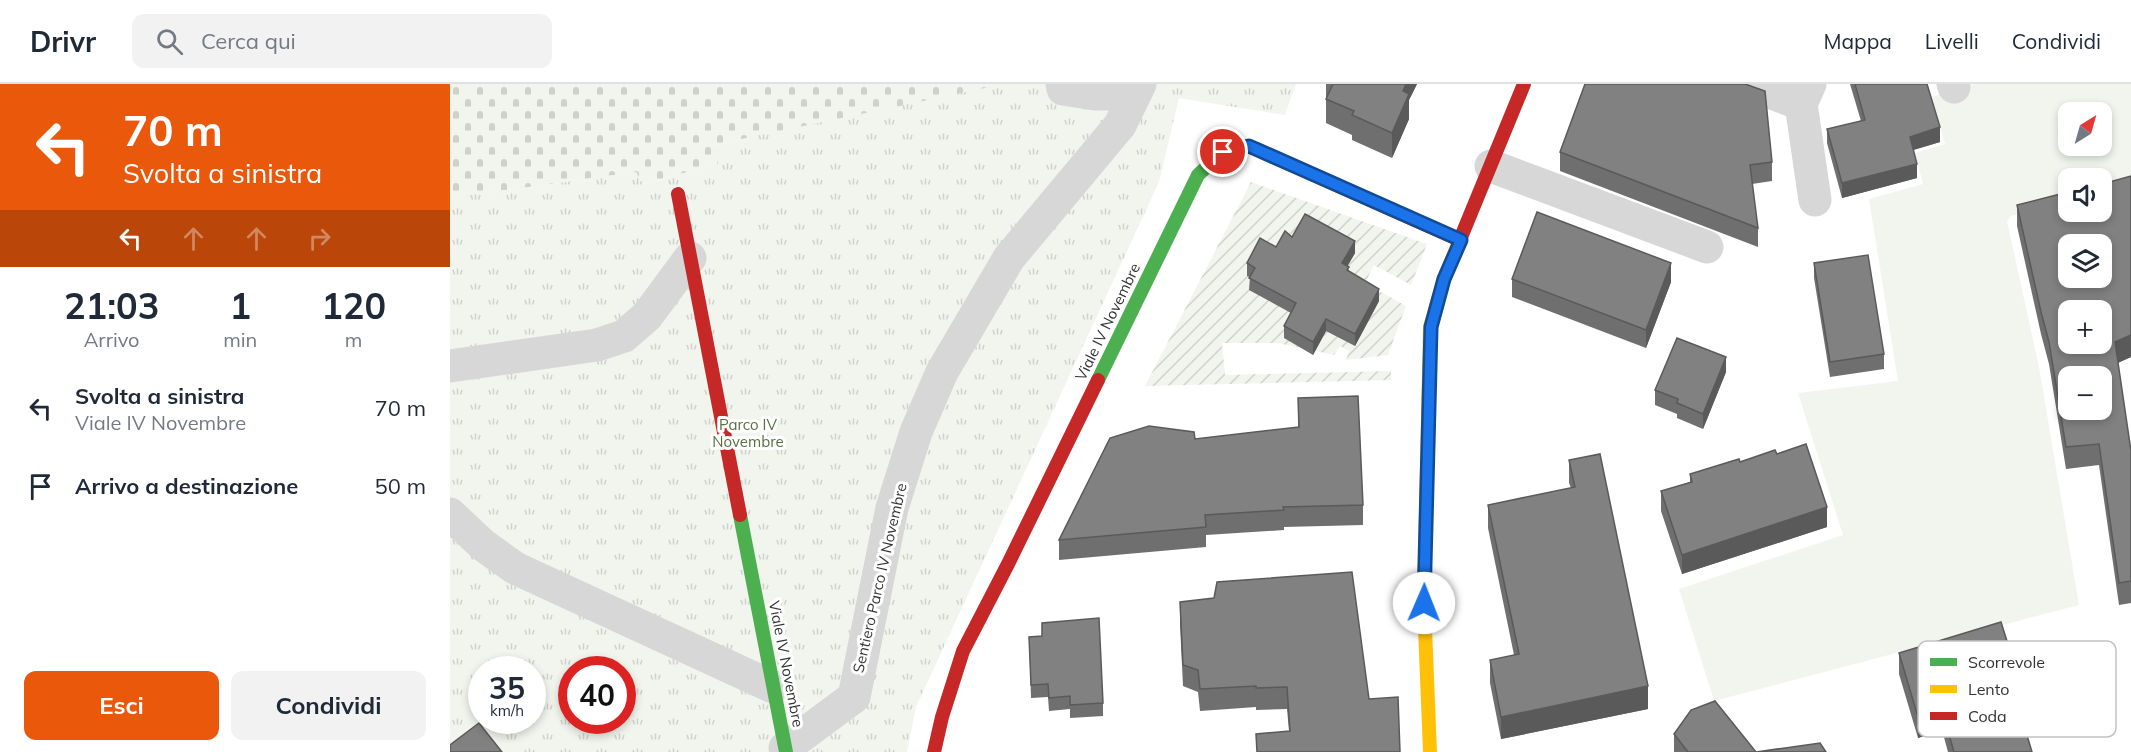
<!DOCTYPE html>
<html lang="it">
<meta charset="utf-8">
<style>
:root{--surface:#fff;--page:#f2f2f3;--text:#1f2937;--muted:#747a83;--line:#e0e1e3;--accent:#ea580c}
body{margin:0;font-family:Mulish,sans-serif;background:var(--page);color:var(--text);height:100vh;display:flex;flex-direction:column;font-size:22px;white-space:nowrap}
*{box-sizing:border-box;margin:0}
p{font-size:20px;color:var(--muted)}
.icon{flex:none;width:33px;height:33px;fill:none;stroke:currentColor;stroke-width:2;stroke-linecap:round;stroke-linejoin:round}
.map{position:relative;flex:1;overflow:hidden}
.panel{display:flex;flex-direction:column;background:var(--surface);width:450px}
.panel>*{flex:none}
.guide{background:#ea580c;color:#fff;overflow:hidden}
.needle{width:39px;rotate:37deg}
.buttons{position:absolute;left:1608px;top:18px;display:grid;gap:12px}
.buttons a{display:grid;place-items:center;width:54px;height:54px;border-radius:12px;background:var(--surface);box-shadow:0 3px 9px #0003;font-size:30px}
.speed{position:absolute;left:18px;top:572px;display:flex;gap:12px;font-size:30px;font-weight:700;text-align:center}
.speed>*{display:grid;place-content:center;width:78px;height:78px;border-radius:50%;background:var(--surface);box-shadow:0 3px 9px #0003;line-height:1}
.speed small{font-size:15px;font-weight:400}
.speed .limit{border:9px solid #d22;background:#fff;color:#111}
.pin{position:absolute;display:grid;place-items:center;width:51px;height:51px;color:#fff;margin:-26px;border:3px solid #fff;border-radius:50%;box-shadow:0 2px 6px #0007}
.me{position:absolute;width:66px;margin:-33px;rotate:1deg;stroke-linejoin:round;filter:drop-shadow(0 0 4px #0008)}
.turn{display:flex;align-items:center;gap:21px;height:126px;padding:0 24px;font-size:27px}
.turn .icon{width:78px;height:78px;stroke-width:2.5}
.turn b{display:block;font-size:42px;line-height:51px}
.lanes{display:flex;align-items:center;height:57px;padding:0 24px;background:#0003;justify-content:center;gap:30px;direction:ltr}
.lanes .off{opacity:.35}
.eta{display:flex;justify-content:space-evenly;align-items:center;height:102px;text-align:center}
.eta b{font-size:36px;font-weight:700;line-height:42px}
.primary-button{display:flex;gap:12px;margin-top:auto;padding:12px 24px}
.primary-button a{flex:1;height:69px;border-radius:12px;background:var(--accent);color:#fff;font-size:24px;font-weight:700;line-height:69px;text-align:center}
.primary-button a+a{background:var(--page);color:var(--text)}
ul{padding:0;list-style:none}
li{display:flex;align-items:center;gap:18px;height:78px;padding:0 24px}
li div{flex:1}
li b{display:block;font-size:22px}
li em{font-style:normal}
header{display:flex;align-items:center;gap:36px;box-sizing:border-box;height:84px;padding:0 30px;background:var(--surface);border-bottom:2px solid var(--line)}
header strong{font-size:28px}
nav{display:flex;gap:33px;margin-inline-start:auto;font-size:21px}
.search{width:420px;height:54px;background:var(--page);display:flex;align-items:center;gap:15px;box-sizing:border-box;padding:0 21px;border-radius:12px;color:var(--muted);font-size:22px}
main{display:flex;flex:1;min-height:0}
.map>svg:first-child{display:block}
.grass{fill:#f1f5ed;fill-rule:evenodd}
.cemetery{fill:url(#cemetery-stones)}
.park{fill:url(#park-tufts);fill-rule:evenodd}
.garden{fill:url(#garden-furrows)}
.lines{fill:none;stroke-linecap:round;stroke-linejoin:round}
.street{stroke:#d7d7d7;stroke-width:33}
.fast{stroke:#4caf50;stroke-width:14}
.slow{stroke:#ffc107;stroke-width:14}
.jam{stroke:#c62828;stroke-width:14}
.wall{fill:#6f6f6f}
.shaded-wall{fill:#5a5a5a}
.building{fill:#818181;stroke:#5a5a5a;stroke-width:1.5;fill-rule:evenodd}
.route-casing{stroke:#114b97;stroke-width:15}
.route{stroke:#1a73e8;stroke-width:10}
.labels{text-anchor:middle;stroke-width:6;stroke-linejoin:round;paint-order:stroke}
.street-label{font-size:15px;fill:#333;stroke:#fff}
.park-label{font-size:15px;fill:#56703f;stroke:#fff}
.key{fill:#fff;stroke:#c2c2c2;stroke-width:1.5}
.key-label{font-size:16px;fill:#333}
</style>
<header>
<strong>Drivr</strong>
<div class="search"><svg class="icon" aria-label="search" viewBox="0 0 24 24"><circle cx="10" cy="10" r="6"/><path d="M15 15l6 6"/></svg>Cerca qui</div>
<nav><a>Mappa</a><a>Livelli</a><a>Condividi</a></nav>
</header>
<main>
<section class="panel">
<div class="guide">
<div class="turn"><svg class="icon" aria-label="left" viewBox="0 0 24 24"><path d="M17 20v-9H6M10 6l-5 5 5 5"/></svg><div><b>70 m</b>Svolta a sinistra</div></div>
<div class="lanes"><svg class="icon" aria-label="left" viewBox="0 0 24 24"><path d="M17 20v-9H6M10 6l-5 5 5 5"/></svg><svg class="icon off" aria-label="ahead" viewBox="0 0 24 24"><path d="M12 20V5M6 11l6-6 6 6"/></svg><svg class="icon off" aria-label="ahead" viewBox="0 0 24 24"><path d="M12 20V5M6 11l6-6 6 6"/></svg><svg class="icon off" aria-label="right" viewBox="0 0 24 24"><path d="M7 20v-9h11M14 6l5 5-5 5"/></svg></div>
</div>
<div class="eta">
<div><b>21:03</b><p>Arrivo</p></div>
<div><b>1</b><p>min</p></div>
<div><b>120</b><p>m</p></div>
</div>
<ul>
<li><svg class="icon" aria-label="left" viewBox="0 0 24 24"><path d="M17 20v-9H6M10 6l-5 5 5 5"/></svg><div><b>Svolta a sinistra</b><p>Viale IV Novembre</p></div><em>70 m</em></li>
<li><svg class="icon" aria-label="arrive" viewBox="0 0 24 24"><path d="M6 21V4h12l-3 4 3 4H6"/></svg><div><b>Arrivo a destinazione</b></div><em>50 m</em></li>
</ul>
<div class="primary-button"><a>Esci</a><a>Condividi</a></div>
</section>
<div class="map">
<svg width="1681" height="668" viewBox="0 0 1681 668">
<defs>
<pattern id="cemetery-stones" width="16" height="16" patternUnits="userSpaceOnUse" patternTransform="scale(1.5)"><rect width="16" height="16" fill="#f1f5ed"/><path d="M2 7V4a2 2 0 0 1 4 0v3zM10 15v-3a2 2 0 0 1 4 0v3z" fill="#cfd2cc"/></pattern>
<pattern id="park-tufts" width="24" height="20" patternUnits="userSpaceOnUse" patternTransform="scale(1.5)"><rect width="24" height="20" fill="#f1f5ed"/><path d="M3 7l-1-3M5 7V3M7 7l1-3M15 17l-1-3M17 17v-4M19 17l1-3" fill="none" stroke="#cfd2cc"/></pattern>
<pattern id="garden-furrows" width="10" height="10" patternUnits="userSpaceOnUse" patternTransform="scale(1.5)"><rect width="10" height="10" fill="#f1f5ed"/><path d="M-1 1l2-2M0 10L10 0M9 11l2-2" fill="none" stroke="#cfd2cc"/></pattern>
</defs>
<rect width="100%" height="100%" fill="#fff"/>
<path class="grass" d="M1524,0H1681V101L1652,109V94H1618V117L1561,132L1557,137L1589,283L1629,521L1264,617L1229,505L1393,451L1348,309L1448,297L1419,115L1473,100L1465,69L1495,60L1481,13ZM1618,28H1652V62H1618Z"/>
<polygon class="cemetery" points="0,0 554,0 555,1 264,61 269,80 192,100 186,88 0,114"/>
<path class="park" d="M554,0H846L835,31L729,14L709,98L466,623L457,668H51L28,641L0,660V114L186,88L193,100L268,80L263,61ZM32,585H82V636H32ZM122,585H172V636H122Z"/>
<polygon class="garden" points="801,98 977,160 961,201 924,181 915,199 956,222 938,271 896,276 899,267 890,262 884,271 828,259 772,259 775,291 941,287 941,296 695,302"/>
<g class="lines">
<g class="street">
<polyline points="612,0 613,5 645,10 685,10"/>
<polyline points="1298,0 1351,20"/>
<polyline points="1360,0 1351,20 1365,116"/>
<polyline points="1503,0 1504,3"/>
<polyline points="1041,82 1257,163"/>
<polyline points="0,282 147,261 174,252 197,232 240,174"/>
<polyline points="0,430 33,461 65,484 323,603"/>
<polyline points="335,664 404,613 442,424 466,348 492,288 559,174 670,41 690,0"/>
</g>
<g class="fast">
<path d="M648,296L748,91C763,77 783,55 806,65"/>
<polyline points="290,431 336,668"/>
</g>
<polyline class="slow" points="980,668 974,519 980,243 994,195 1009,158"/>
<g class="jam">
<polyline points="806,65 1010,156"/>
<polyline points="228,110 290,431"/>
<polyline points="1009,158 1074,0"/>
<polyline points="484,668 492,633 513,567 558,480 648,296"/>
</g>
</g>
<g class="wall">
<polygon points="876,0 967,0 959,16 959,35 942,74 902,56 902,51 876,39"/>
<polygon points="1400,0 1477,0 1490,58 1463,66 1467,94 1392,114 1377,59 1377,45 1411,37"/>
<polygon points="1110,68 1322,78 1322,97 1302,100 1308,144 1308,163 1110,87"/>
<polygon points="1681,92 1681,273 1668,279 1681,367 1681,519 1669,521 1649,381 1616,385 1599,280 1591,250 1567,142 1567,121 1618,128"/>
<polygon points="842,153 905,169 897,182 899,187 929,217 905,262 876,247 863,271 834,254 834,242 841,229 799,206 800,193 797,192 797,179"/>
<polygon points="1364,179 1434,270 1434,285 1380,293 1364,194"/>
<polygon points="1062,195 1221,198 1196,264 1062,213"/>
<polygon points="1276,288 1253,345 1227,334 1227,330 1205,321 1205,306"/>
<polygon points="848,314 913,421 913,441 834,443 834,446 756,451 756,463 609,476 609,456 745,355 848,344"/>
<polygon points="1327,370 1377,443 1232,490 1211,427 1211,407 1240,398 1240,390"/>
<polygon points="1119,376 1198,625 1051,655 1040,599 1040,576 1064,571 1038,444 1038,421 1121,404 1119,399"/>
<polygon points="730,518 919,615 839,647 837,625 806,626 806,623 750,627 748,608 733,602 730,540"/>
<polygon points="579,553 653,619 653,632 620,634 620,625 599,627 598,613 581,614"/>
<polygon points="1449,569 1571,622 1569,623 1582,668 1498,668 1492,646 1468,654 1449,590"/>
<polygon points="1224,650 1306,668 1224,668"/>
</g>
<g class="shaded-wall">
<polygon points="956,0 967,0 959,16 959,35 942,74 942,49 953,7"/>
<polygon points="1490,43 1490,58 1460,67 1460,53"/>
<polygon points="1467,80 1467,94 1392,114 1392,99"/>
<polygon points="905,157 905,169 892,192 892,179"/>
<polygon points="1221,179 1221,198 1196,264 1196,246"/>
<polygon points="929,205 929,217 905,262 905,250"/>
<polygon points="876,235 876,247 863,271 863,258"/>
<polygon points="1681,251 1681,273 1665,280 1665,258"/>
<polygon points="1276,273 1276,288 1253,345 1253,330"/>
<polygon points="1377,423 1377,443 1232,490 1232,471"/>
<polygon points="1198,602 1198,625 1051,655 1051,633"/>
<polygon points="1571,602 1571,622 1563,625 1563,604"/>
<polygon points="1492,626 1492,646 1468,654 1468,633"/>
</g>
<g class="building">
<polygon points="883,0 956,0 953,7 959,10 942,49 902,31 904,27 876,15"/>
<polygon points="1135,0 1295,0 1315,7 1322,78 1300,81 1308,144 1110,68"/>
<polygon points="1405,0 1477,0 1490,43 1460,53 1467,80 1392,99 1377,45 1415,36"/>
<path d="M1681,92V251L1665,258L1681,367V497L1669,499L1649,360L1616,363L1599,258L1591,228L1567,121L1618,108V128H1652V100ZM1618,160H1652V194H1618ZM1618,226H1652V260H1618ZM1618,292H1652V326H1618Z"/>
<polygon points="1087,128 1221,179 1196,246 1062,195"/>
<polygon points="855,130 905,157 892,179 899,183 897,186 929,205 905,250 876,235 863,258 834,242 846,219 799,194 805,184 797,179 810,154 826,163 835,147 842,153"/>
<polygon points="1418,171 1434,270 1380,278 1364,179"/>
<polygon points="1227,254 1276,273 1253,330 1227,319 1228,315 1205,306"/>
<polygon points="908,312 913,421 833,423 834,426 755,431 756,443 609,456 660,354 699,342 744,348 745,355 849,343 848,314"/>
<polygon points="1356,360 1377,423 1232,471 1211,407 1242,398 1240,390 1289,375 1290,378 1325,366 1327,370"/>
<polygon points="1150,370 1198,602 1051,633 1040,576 1069,570 1038,421 1125,403 1119,376"/>
<polygon points="902,488 919,615 948,613 950,668 807,668 806,650 840,647 837,603 806,604 806,602 750,605 748,586 733,581 730,518 764,514 767,498"/>
<polygon points="649,534 653,619 620,621 620,612 599,614 598,600 581,601 579,553 592,552 592,539"/>
<polygon points="1551,538 1571,602 1563,604 1582,668 1504,668 1492,626 1468,633 1449,569"/>
<polygon points="1265,617 1306,668 1238,668 1224,650 1241,626"/>
<polygon points="29,639 52,668 0,668 0,661"/>
<polygon points="1370,659 1376,668 1306,668"/>
</g>
<g class="lines">
<defs>
<polyline id="route" points="773,68 799,62 1011,156 994,195 981,243 974,519"/>
</defs>
<use href="#route" class="route-casing"/>
<use href="#route" class="route"/>
</g>
<g class="labels">
<g class="street-label">
<text transform="translate(658 238) rotate(-64)" y="5">Viale IV Novembre</text>
<text transform="translate(430 494) rotate(-77)" y="5">Sentiero Parco IV Novembre</text>
<text transform="translate(336 580) rotate(79)" y="5">Viale IV Novembre</text>
</g>
<g class="park-label">
<text x="298" y="346">Parco IV<tspan x="298" dy="17">Novembre</tspan></text>
</g>
</g>
<rect x="1468" y="557" width="198" height="96" rx="9" class="key"/>
<rect x="1480" y="574" width="27" height="8" fill="#4caf50"/>
<rect x="1480" y="601" width="27" height="8" fill="#ffc107"/>
<rect x="1480" y="628" width="27" height="8" fill="#c62828"/>
<g class="key-label">
<text x="1518" y="584">Scorrevole</text>
<text x="1518" y="611">Lento</text>
<text x="1518" y="638">Coda</text>
</g>
</svg>
<div class="buttons">
<a><svg class="needle" viewBox="-14 -14 28 28"><path d="M0-13l5 13h-10z" fill="#e53935"/><path d="M0 13l5-13h-10z" fill="#747a83"/></svg></a>
<a><svg class="icon" aria-label="sound" viewBox="0 0 24 24"><path d="M4 9h4l5-4v14l-5-4H4zM17 9q2 3 0 6"/></svg></a>
<a><svg class="icon" aria-label="layers" viewBox="0 0 24 24"><path d="M12 4l9 5-9 5-9-5zM3 14l9 5 9-5"/></svg></a>
<a>+</a>
<a>−</a>
</div>
<div class="speed"><div>35<small>km/h</small></div><div class="limit">40</div></div>
<div class="pin" style="left:773px;top:68px;background:#d93025"><svg class="icon" aria-label="arrive" viewBox="0 0 24 24"><path d="M6 21V4h12l-3 4 3 4H6"/></svg></div>
<svg class="me" style="left:974px;top:519px" viewBox="-20 -20 40 40"><circle r="19" fill="#fff"/><path d="M0-13L10 11 0 6-10 11z" fill="#1a73e8"/></svg>
</div>
</main>
